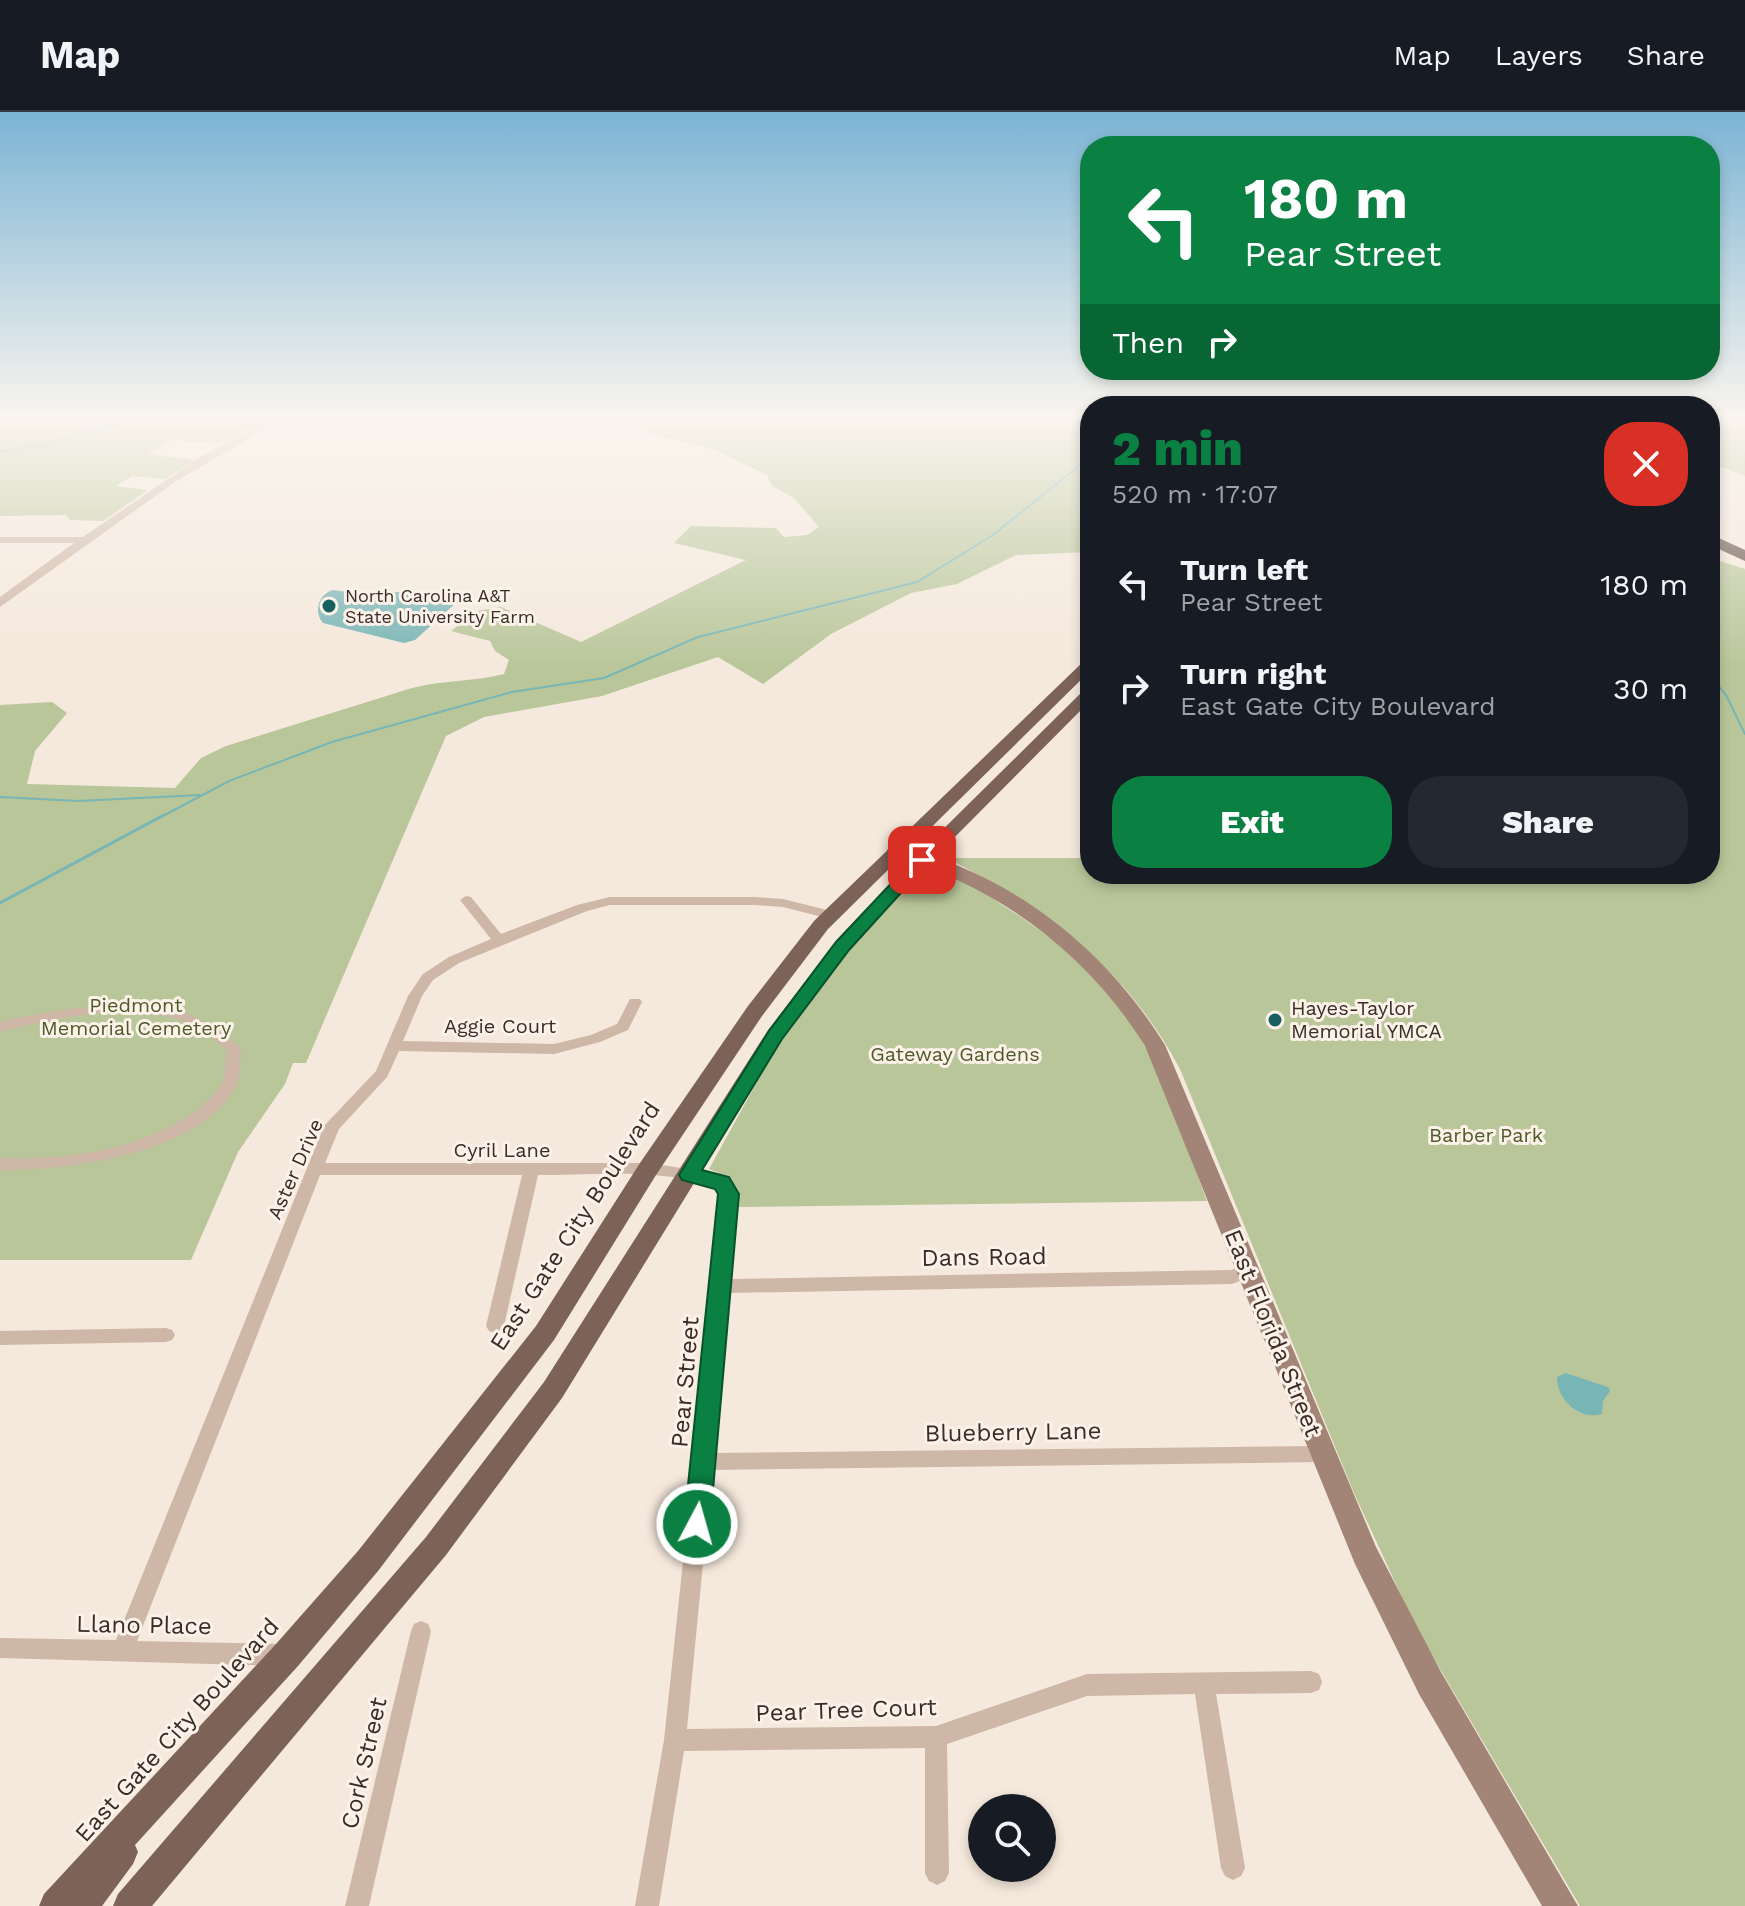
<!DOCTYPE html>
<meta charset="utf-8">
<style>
:root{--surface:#171b24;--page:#242831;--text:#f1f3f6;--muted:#9ea1a6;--line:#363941;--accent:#0b8043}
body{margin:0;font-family:"Work Sans",sans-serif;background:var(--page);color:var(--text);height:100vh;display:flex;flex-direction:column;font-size:30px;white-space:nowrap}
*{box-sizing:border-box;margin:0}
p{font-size:26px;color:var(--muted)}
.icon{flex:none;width:44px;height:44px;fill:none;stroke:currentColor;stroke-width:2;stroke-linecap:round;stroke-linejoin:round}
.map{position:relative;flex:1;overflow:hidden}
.panel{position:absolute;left:1080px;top:284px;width:640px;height:488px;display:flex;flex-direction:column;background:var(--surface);border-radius:32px;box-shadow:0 4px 12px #0003}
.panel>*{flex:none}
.guide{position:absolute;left:1080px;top:24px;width:640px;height:244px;border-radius:32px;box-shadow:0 4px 12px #0003;background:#0b8043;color:#fff;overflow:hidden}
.controls{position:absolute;left:968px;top:1682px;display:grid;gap:16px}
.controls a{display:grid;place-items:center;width:88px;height:88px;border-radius:50%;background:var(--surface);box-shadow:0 4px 12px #0003;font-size:40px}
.pin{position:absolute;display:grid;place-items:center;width:68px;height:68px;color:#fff;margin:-34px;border-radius:16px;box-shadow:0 4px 12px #0006}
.me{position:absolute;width:88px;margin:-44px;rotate:6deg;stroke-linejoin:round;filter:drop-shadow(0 0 6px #0008)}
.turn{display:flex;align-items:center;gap:28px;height:168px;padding:0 32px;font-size:36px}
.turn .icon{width:104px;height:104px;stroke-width:2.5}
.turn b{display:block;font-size:56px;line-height:68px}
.then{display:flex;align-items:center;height:76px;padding:0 32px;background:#0003;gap:16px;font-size:30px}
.round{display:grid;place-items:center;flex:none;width:84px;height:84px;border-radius:32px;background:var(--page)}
.overview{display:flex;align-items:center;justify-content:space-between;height:136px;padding:0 32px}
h1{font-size:48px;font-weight:800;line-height:60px;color:var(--accent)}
.primary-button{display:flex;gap:16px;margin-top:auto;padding:16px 32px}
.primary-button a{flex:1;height:92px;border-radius:32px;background:var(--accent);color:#fff;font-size:32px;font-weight:800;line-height:92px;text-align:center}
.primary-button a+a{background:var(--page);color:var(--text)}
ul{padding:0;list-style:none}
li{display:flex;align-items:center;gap:24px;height:104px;padding:0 32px}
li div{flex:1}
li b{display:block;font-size:30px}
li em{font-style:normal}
header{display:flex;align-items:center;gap:48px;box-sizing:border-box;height:112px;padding:0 40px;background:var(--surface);border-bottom:2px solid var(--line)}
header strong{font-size:38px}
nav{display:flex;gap:44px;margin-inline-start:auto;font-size:28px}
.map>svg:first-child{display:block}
.green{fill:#b9c69a}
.water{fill:#78b5b5}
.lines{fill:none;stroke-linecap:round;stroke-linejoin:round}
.stream-far1{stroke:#78b5b5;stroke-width:2}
.stream{stroke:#78b5b5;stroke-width:3}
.minor{fill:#ceb7a6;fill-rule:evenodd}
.tertiary{fill:#ceb7a6;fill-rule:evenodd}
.secondary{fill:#a38577;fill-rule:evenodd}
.primary{fill:#7d6257;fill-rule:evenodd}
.motorway{fill:#5c463e;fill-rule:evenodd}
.route{fill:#0b8043;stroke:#07532c;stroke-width:2}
.poi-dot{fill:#185f60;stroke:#fcf2e9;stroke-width:3}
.labels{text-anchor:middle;stroke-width:6;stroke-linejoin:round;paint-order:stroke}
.far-poi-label{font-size:18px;fill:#3a2d28;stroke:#fcf2e9;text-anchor:start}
.park-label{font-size:20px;fill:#4b5b29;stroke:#fcf2e9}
.poi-label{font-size:20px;fill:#3a2d28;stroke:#fcf2e9;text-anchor:start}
.street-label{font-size:20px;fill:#3a2d28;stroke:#fcf2e9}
.near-street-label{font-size:24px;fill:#3a2d28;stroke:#fcf2e9}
</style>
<header>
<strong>Map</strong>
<nav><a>Map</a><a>Layers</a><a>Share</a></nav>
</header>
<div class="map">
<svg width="1745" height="1794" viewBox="0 0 1745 1794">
<rect width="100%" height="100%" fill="#f5e8dc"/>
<g class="green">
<polygon points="0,305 264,305 271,306 220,332 173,328 148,342 195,348 165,367 132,364 116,374 148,378 103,409 70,408 66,403 0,404"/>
<path d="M626,305H1090V440L1016,443L957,472L911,481L831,522L763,572L718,545L602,584L484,605L446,624L306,951H293L285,972L238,1040L191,1148H0V593L52,590L67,601L35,639L27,672L175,676L201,646L226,634L412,576C443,568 473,570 504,562L509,548L495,539L490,529L451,519L477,499L501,495L581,530L746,448L674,431L691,414L776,416L784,425L807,423L819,415L794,386L772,374L767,363L715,338L653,323Z"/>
<polygon points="1710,305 1739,305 1745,308 1745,364 1710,351"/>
<path d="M1710,446L1745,457V1794H1580L1417,1518L1354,1381L1180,957C1125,854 1048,799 947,746H1090V762H1710Z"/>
<path d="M927,760C955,759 982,780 1004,794C1043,819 1083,849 1112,884C1159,942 1181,1020 1207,1089L739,1095C741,1073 729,1065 709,1057L778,932L880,799L918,764Z"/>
</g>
<g class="water">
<path d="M333,478L355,481L401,480L456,491L415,528L404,531L323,511C313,499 319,482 333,478Z"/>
<path d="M1566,1261L1608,1275L1610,1279L1603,1289L1602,1302C1580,1309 1556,1287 1557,1265Z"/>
</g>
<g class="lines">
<g class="stream-far1">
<polyline points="0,340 47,332 138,305"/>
<polyline points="1710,564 1726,583 1745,622"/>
<polyline points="0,685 78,689 200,683"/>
<polyline points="161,705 229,669 332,630 512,580 604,566 698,525 917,470 993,423 1090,345"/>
</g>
<polyline class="stream" points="0,791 164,703"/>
<g class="minor">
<path d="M466,784L471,785L501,822L577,793L610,785H755L783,787L835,800L836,803L830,807L783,795L755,793H610L587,799L459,851L433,868L422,884L403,929L554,932L591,923L617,912L630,887H640L642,890L628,918L600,930L554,942L399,939L387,965L339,1017L325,1051H648L708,1060L732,1071L734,1075L737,1093L730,1167L1231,1158L1247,1152L1253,1154L1255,1159L1253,1164L1232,1172L729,1181L713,1341L1322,1334L1329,1336L1331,1342L1329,1348L1322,1350L712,1358L687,1617L936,1614L1087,1562L1311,1559L1319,1562L1322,1570L1319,1578L1311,1581L1216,1582L1245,1756L1241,1764L1233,1768L1225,1764L1221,1756L1195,1582L1087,1584L947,1632L949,1761L945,1769L937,1773L929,1769L925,1761V1636L684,1639L659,1794H635L664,1628L721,1093L719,1078C672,1055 590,1063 538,1063L504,1214L501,1219L495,1221L489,1219L486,1214L522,1063H320L137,1529L284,1532L291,1536L295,1543L291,1550L284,1554L0,1546V1526L116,1528L324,1014L376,959L408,884L423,862L449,845L491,827L460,788Z"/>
<path d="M136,892C183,897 202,904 239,934L241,937C240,949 241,963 236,974C203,1041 67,1059 0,1058V1046C65,1048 139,1039 194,1000C204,992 218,982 223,969C226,960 225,948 227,939C214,927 202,917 185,910C133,889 53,906 0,920V910C45,899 90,893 136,892Z"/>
<polygon points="166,1216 172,1218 175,1223 172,1228 166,1230 0,1233 0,1219"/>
<polygon points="421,1509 428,1512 431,1519 369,1794 345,1794 411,1519 414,1512"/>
</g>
<polygon class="tertiary" points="273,305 285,305 175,370 0,495 0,485 74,431 0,431 0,425 83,425 203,343"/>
<path class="secondary" d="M896,733C1009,761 1104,834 1165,933L1376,1435L1441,1560L1578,1794H1542L1419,1582L1355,1452L1145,934C1085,838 997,775 890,742L887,738L890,734Z"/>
<g class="primary">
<polygon points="1090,547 1090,559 828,817 762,904 656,1063 554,1228 378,1459 298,1554 135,1733 138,1740 133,1752 102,1794 39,1794 44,1782 276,1532 358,1439 536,1214 640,1051 748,894 814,809 1085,548"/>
<polygon points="1090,576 1090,589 928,752 850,838 782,928 562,1286 446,1443 152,1794 113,1794 118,1782 426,1425 544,1270 768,918 836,830 916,744 1085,577"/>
</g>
<polygon class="motorway" points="1710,422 1745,438 1745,449 1710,433"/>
</g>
<linearGradient id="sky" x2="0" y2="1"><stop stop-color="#7bb4d4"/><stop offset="0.55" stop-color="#faf5ef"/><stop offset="1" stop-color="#faf5ef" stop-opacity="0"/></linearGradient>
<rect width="1745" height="556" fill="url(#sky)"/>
<polygon class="route" points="922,743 928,744 928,751 849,838 782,927 702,1058 729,1065 739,1082 710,1412 706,1420 697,1424 688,1420 684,1412 718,1082 715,1077 682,1068 679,1063 769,919 836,830 917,744"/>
<g class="poi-dot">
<circle cx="329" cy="494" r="8"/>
<circle cx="1275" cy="908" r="8"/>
</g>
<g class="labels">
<g class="far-poi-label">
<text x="345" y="490">North Carolina A&amp;T<tspan x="345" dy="21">State University Farm</tspan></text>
</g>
<g class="park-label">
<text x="136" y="900">Piedmont<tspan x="136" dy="23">Memorial Cemetery</tspan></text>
<text x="955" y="949">Gateway Gardens</text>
<text x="1486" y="1030">Barber Park</text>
</g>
<g class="poi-label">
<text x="1291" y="903">Hayes-Taylor<tspan x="1291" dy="23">Memorial YMCA</tspan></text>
</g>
<g class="street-label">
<text x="500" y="921">Aggie Court</text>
<text x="502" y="1045">Cyril Lane</text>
<text transform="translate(295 1057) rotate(-66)" y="7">Aster Drive</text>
</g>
<g class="near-street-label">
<text transform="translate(575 1114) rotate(-57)" y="8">East Gate City Boulevard</text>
<text transform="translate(984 1145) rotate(-1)" y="8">Dans Road</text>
<text transform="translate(1273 1221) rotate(68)" y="8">East Florida Street</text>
<text transform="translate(685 1270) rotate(-85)" y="8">Pear Street</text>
<text transform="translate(1013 1320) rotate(-1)" y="8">Blueberry Lane</text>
<text transform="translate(144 1513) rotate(1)" y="8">Llano Place</text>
<text transform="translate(846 1598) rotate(-2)" y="8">Pear Tree Court</text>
<text transform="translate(177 1618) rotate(-48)" y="8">East Gate City Boulevard</text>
<text transform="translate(364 1651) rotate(-77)" y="8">Cork Street</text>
</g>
</g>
</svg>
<div class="controls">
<a><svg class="icon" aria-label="search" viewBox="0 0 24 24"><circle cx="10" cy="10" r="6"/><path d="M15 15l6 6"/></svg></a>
</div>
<div class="pin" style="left:922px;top:748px;background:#d93025"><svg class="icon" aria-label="arrive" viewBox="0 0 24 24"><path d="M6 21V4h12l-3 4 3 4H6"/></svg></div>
<svg class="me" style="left:697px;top:1412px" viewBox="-20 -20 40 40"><circle r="17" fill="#0b8043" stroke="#fff" stroke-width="3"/><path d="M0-11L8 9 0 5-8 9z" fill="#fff"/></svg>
<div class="guide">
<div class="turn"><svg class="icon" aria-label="left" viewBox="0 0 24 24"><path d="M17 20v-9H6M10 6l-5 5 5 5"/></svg><div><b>180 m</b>Pear Street</div></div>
<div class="then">Then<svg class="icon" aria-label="right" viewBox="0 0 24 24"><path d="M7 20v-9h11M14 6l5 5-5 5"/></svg></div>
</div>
<section class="panel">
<div class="overview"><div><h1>2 min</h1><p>520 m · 17:07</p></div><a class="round" style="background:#d93025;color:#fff"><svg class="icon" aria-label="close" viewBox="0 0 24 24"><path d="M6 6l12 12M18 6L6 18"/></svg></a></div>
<ul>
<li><svg class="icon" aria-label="left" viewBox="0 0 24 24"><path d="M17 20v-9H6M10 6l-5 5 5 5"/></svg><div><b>Turn left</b><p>Pear Street</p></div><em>180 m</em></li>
<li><svg class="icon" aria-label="right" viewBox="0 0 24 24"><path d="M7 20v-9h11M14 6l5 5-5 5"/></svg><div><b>Turn right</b><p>East Gate City Boulevard</p></div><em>30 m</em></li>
</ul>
<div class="primary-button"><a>Exit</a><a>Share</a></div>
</section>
</div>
